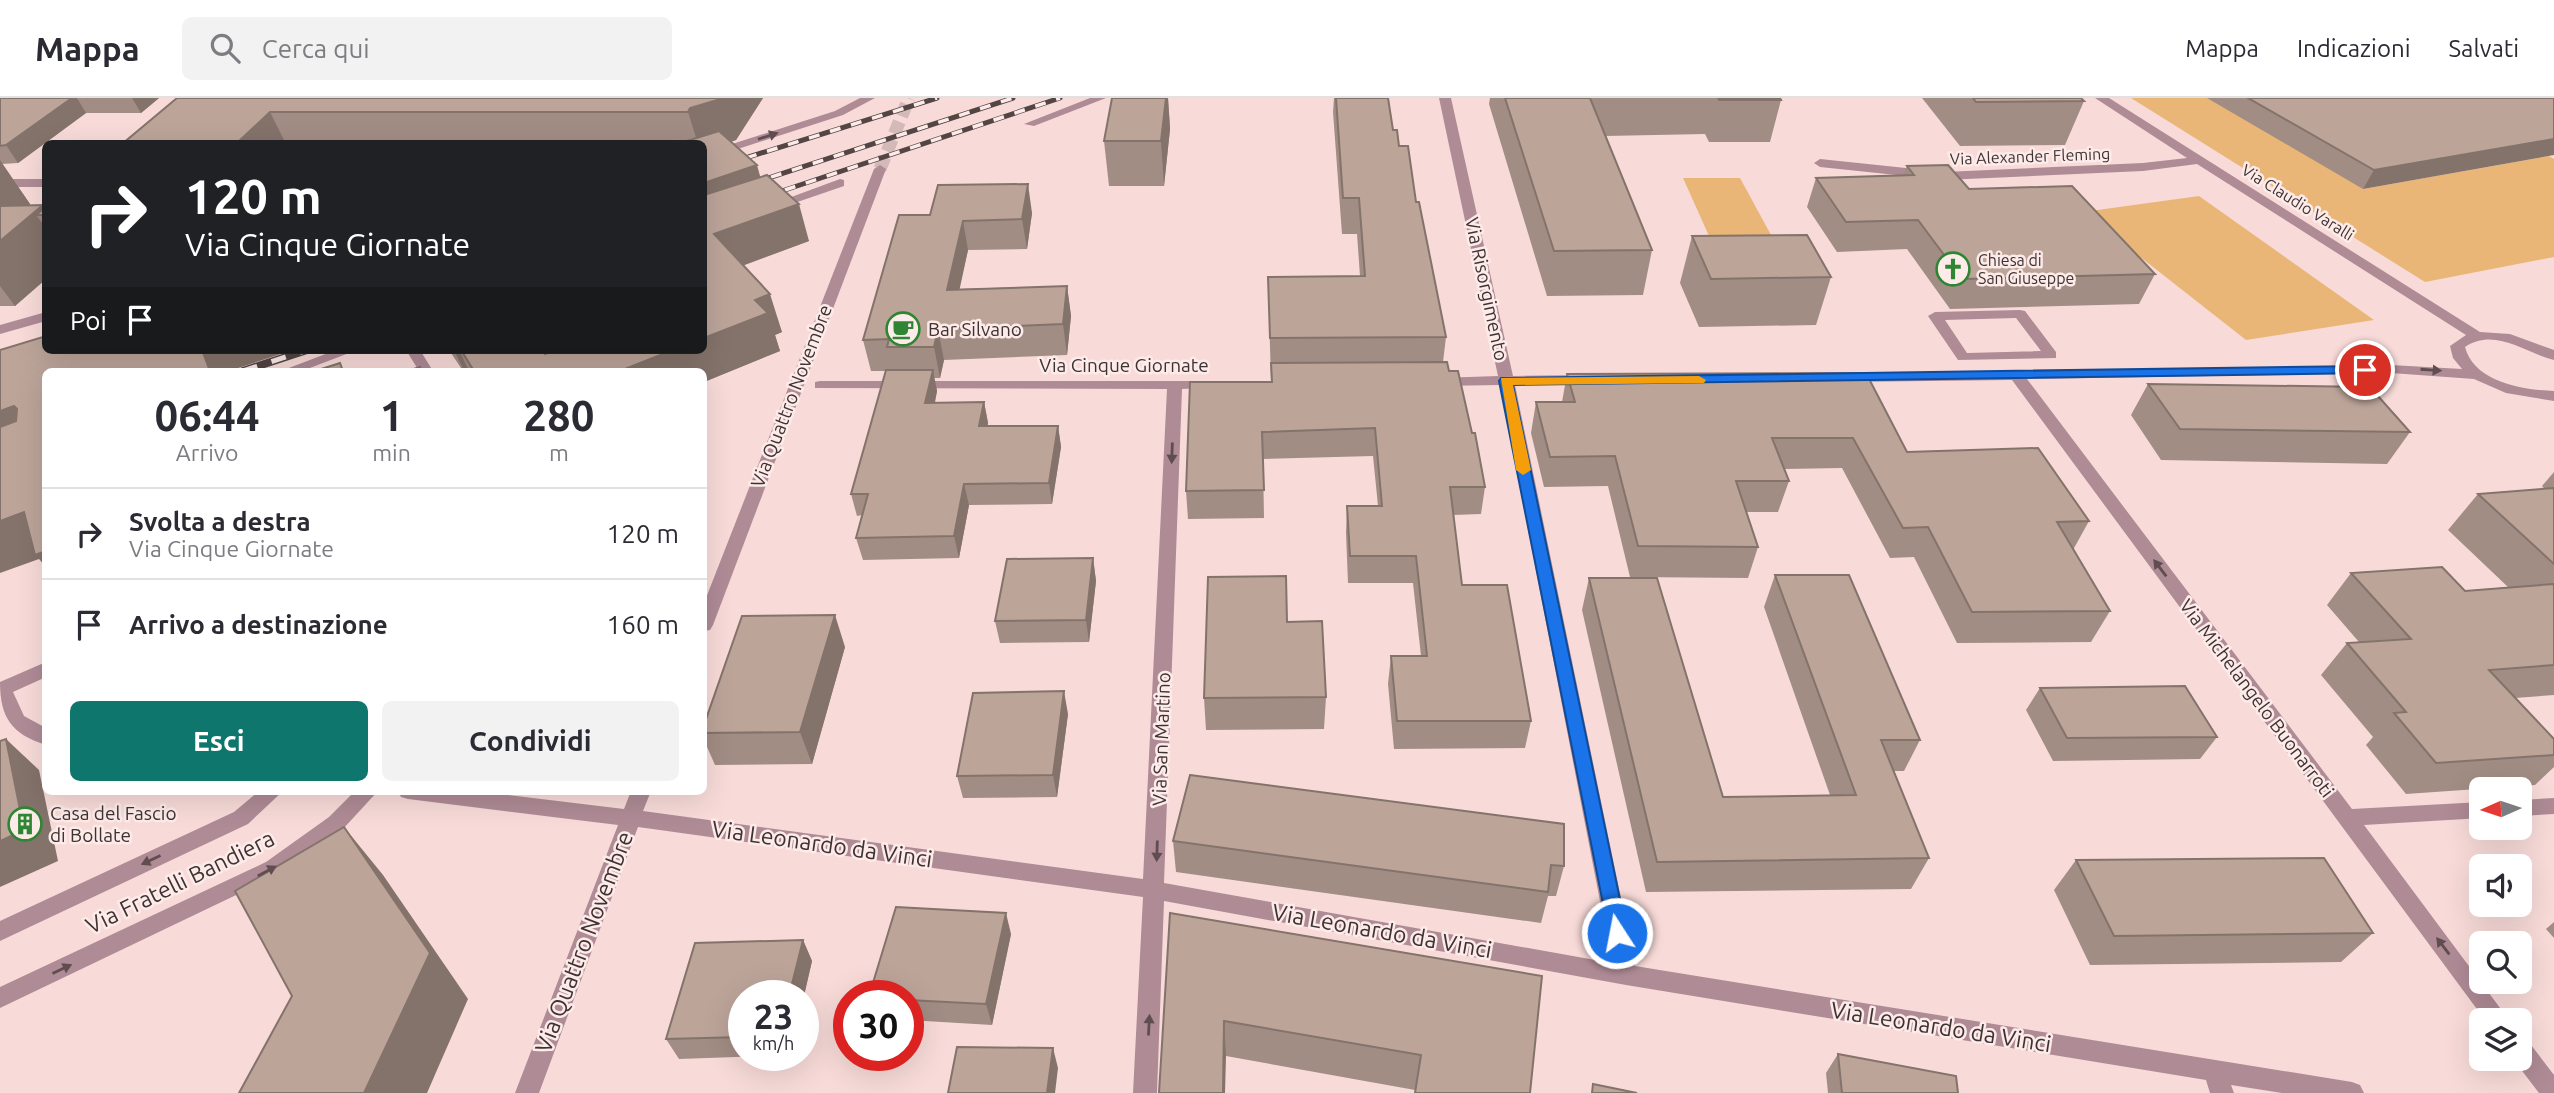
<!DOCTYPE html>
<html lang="it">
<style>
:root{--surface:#fff;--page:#f2f2f3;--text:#2b2b33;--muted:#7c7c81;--line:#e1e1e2;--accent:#0f766e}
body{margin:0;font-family:Ubuntu,sans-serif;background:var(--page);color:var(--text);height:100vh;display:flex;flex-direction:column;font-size:26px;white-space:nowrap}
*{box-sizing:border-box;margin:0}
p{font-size:23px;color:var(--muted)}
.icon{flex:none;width:38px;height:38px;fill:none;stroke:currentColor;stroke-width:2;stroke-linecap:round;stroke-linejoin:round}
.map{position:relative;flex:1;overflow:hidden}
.drawer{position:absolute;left:42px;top:270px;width:665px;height:427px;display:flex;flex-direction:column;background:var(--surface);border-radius:10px;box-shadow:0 7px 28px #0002}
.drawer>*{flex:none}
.top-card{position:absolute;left:42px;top:42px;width:665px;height:214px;border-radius:10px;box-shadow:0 7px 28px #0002;background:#202124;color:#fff;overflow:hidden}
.needle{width:46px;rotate:267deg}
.buttons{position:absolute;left:2469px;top:679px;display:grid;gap:14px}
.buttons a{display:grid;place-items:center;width:63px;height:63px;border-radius:10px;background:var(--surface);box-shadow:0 7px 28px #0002;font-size:35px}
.speed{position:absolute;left:728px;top:882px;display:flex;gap:14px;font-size:35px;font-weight:700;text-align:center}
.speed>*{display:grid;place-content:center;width:91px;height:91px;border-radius:50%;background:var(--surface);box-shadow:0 7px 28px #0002;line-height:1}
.speed small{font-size:18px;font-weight:400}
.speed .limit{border:10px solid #d22;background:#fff;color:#111}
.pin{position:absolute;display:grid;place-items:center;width:60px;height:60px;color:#fff;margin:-30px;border:4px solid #fff;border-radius:50%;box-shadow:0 2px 7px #0007}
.me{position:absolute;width:77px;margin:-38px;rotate:349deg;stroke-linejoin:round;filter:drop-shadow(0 0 5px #0008)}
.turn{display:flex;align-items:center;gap:24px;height:147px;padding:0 28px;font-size:32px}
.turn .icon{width:91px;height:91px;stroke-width:2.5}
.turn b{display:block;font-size:49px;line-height:60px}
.then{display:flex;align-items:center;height:66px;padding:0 28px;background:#0003;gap:14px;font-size:26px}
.eta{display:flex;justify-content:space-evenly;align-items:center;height:119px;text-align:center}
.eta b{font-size:42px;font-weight:700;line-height:49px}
.action{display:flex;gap:14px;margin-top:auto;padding:14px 28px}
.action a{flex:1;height:80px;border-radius:10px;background:var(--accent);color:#fff;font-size:28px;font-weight:700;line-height:80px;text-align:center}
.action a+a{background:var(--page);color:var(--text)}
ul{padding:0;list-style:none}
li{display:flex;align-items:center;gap:21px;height:91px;padding:0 28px;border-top:2px solid var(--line)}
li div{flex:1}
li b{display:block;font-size:26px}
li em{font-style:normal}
header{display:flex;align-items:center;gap:42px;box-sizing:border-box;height:98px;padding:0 35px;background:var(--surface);border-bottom:2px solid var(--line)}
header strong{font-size:33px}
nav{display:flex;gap:38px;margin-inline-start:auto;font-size:24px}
.search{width:490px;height:63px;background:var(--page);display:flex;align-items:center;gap:18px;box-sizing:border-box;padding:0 24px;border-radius:10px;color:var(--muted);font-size:26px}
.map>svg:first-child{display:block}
.green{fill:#e9b678}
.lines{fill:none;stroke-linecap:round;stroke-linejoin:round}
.minor-tunnel{stroke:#d3b9b8;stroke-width:13;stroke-dasharray:13 6;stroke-linecap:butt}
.minor{fill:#af8b96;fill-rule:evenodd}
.rail-far1-casing{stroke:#524544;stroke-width:5}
.rail-casing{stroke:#524544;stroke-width:8}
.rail-far1{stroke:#fdebea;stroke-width:3.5;stroke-dasharray:11;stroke-linecap:butt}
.rail{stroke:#fdebea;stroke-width:5;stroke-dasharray:15;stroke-linecap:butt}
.wall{fill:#a28d84}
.shaded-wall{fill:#84736b}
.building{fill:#bca499;stroke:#84736b;stroke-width:2}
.oneway{fill:#604d50}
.route{fill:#1a73e8;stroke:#114b97;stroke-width:2}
.slow{fill:#f59e0b}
.labels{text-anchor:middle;stroke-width:5;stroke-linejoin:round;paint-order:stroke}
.far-street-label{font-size:16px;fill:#3e3332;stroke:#fdebea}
.far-poi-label{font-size:16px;fill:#3e3332;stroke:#fdebea;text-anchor:start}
.street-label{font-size:19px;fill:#3e3332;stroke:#fdebea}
.poi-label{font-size:19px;fill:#3e3332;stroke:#fdebea;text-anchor:start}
.near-street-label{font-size:23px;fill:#3e3332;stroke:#fdebea}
</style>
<header>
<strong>Mappa</strong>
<div class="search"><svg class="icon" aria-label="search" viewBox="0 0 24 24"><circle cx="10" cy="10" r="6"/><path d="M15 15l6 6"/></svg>Cerca qui</div>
<nav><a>Mappa</a><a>Indicazioni</a><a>Salvati</a></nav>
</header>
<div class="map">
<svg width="2554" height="995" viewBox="0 0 2554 995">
<rect width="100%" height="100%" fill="#f8dbd9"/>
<g class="green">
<polygon points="2131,0 2252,0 2363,91 2549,58 2554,61 2554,159 2425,184"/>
<polygon points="1683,80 1740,80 1771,137 1709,138"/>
<polygon points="2199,98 2374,222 2246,242 2083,114"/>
</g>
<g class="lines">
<polyline class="minor-tunnel" points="880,71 909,0"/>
<g class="minor">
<polygon points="860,0 875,0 843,17 704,62 704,55 835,13"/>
<polygon points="1090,0 1106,0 1034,28 1024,26"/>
<polygon points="1439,0 1451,0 1513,278 1589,277 1596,281 1589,285 1515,287 1635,868 2352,984 2360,987 2364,995 2282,995 2231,987 2234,995 2210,995 2206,982 1626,887 1164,803 1157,995 1133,995 1143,799 638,729 539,995 515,995 618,727 408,701 401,699 398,693 475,693 624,711 631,693 651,693 643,713 1143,781 1167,291 815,290 815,284 820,283 1216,283 1216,289 1182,291 1164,785 1612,865 1500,287 1439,288 1432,284 1439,280 1498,278"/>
<path d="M2095,0H2109L2480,234L2510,236L2554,252V262C2525,255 2495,229 2465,249C2474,284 2523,292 2554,293V303L2506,295L2474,281L2391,275L2027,281L2352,711L2482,704V720L2364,727L2509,922H2485L2012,282L1845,284L1838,280L1845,276L2391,267L2462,271L2453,260L2450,248L2466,237L2197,66L2143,73L1944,82L1820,69L1814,65L1820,61L1944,74L2143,65L2187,60Z"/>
<polygon points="880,67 886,71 713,527 710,532 704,533 704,505 874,71"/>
<rect x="0" y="81" width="46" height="8"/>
<polygon points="840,81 844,82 844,88 777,111 767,108"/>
<path d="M2020,212L2025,213L2056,254V260L1958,262L1928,218L1935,214ZM2016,220L2041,253L1967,255L1945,222Z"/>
<polygon points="46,214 46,223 0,236 0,227"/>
<polygon points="336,252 357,252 302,273 281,273"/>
<polygon points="406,252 420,252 433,273 419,273"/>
<path d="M46,564V579L13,594L24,618L46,630V647C11,636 0,619 0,584Z"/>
<polygon points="259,693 283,693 248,726 0,843 0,823 234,714"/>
<polygon points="355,693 378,693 343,731 280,776 0,910 0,889 266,764 329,719"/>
<polygon points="2554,700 2554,716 2520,718 2520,702"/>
<polygon points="2520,940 2528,943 2554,977 2554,995 2539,995 2513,961 2520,961"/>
</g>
<defs>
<g id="rail-far1">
<polyline points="704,73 937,0"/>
<polyline points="750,86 1013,0"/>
<polyline points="764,99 1060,0"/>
<polyline points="303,253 307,252"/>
</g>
<polyline id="rail" points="243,273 307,252"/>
</defs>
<use href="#rail-far1" class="rail-far1-casing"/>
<use href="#rail" class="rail-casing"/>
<use href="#rail-far1" class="rail-far1"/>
<use href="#rail" class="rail"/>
</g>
<g class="wall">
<polygon points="0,0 159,0 141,15 86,15 18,65 2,66 30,106 28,108 43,107 45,110 46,109 46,181 15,208 0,208"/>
<polygon points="177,0 763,0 736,42 731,44 809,143 743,167 782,234 775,237 780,253 704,284 704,273 463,273 449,252 542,252 545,256 704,252 704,46 122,46"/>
<polygon points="1112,0 1168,0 1170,31 1164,88 1109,88 1104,43"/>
<polygon points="1334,0 1388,0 1393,32 1416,104 1446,239 1443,264 1449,273 1472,335 1485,389 1481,416 1453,417 1462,487 1531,623 1525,650 1394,651 1388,586 1391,558 1421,558 1413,485 1348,485 1346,435 1347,408 1378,408 1373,358 1263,361 1264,420 1188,421 1186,393 1271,284 1268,179 1360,178 1357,136 1342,136 1333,14"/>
<polygon points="1490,0 1780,0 1781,2 1770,44 1709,44 1705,36 1605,38 1652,152 1643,197 1547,198 1489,6"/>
<polygon points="1922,0 1973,0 2084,3 2065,47 1960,48"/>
<polygon points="2207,0 2554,0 2363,91"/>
<polygon points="1907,68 1969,91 2155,176 2139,206 1950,211 1907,151 1837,154 1807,109 1816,80 1903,77"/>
<polygon points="1032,115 1027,151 968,152 959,191 1067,188 1071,218 1067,257 944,262 940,280 934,280 937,293 935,305 984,304 988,325 987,328 1058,328 1061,349 1052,406 969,407 959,460 863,462 856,440 862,417 857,418 851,396 886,273 871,273 863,242 899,117"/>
<polygon points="1692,138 1831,179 1816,227 1699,229 1680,185"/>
<polygon points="1866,275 1907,354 2089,423 2073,452 2110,513 2091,544 1957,545 1914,459 1890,460 1842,370 1784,371 1789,383 1778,414 1746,414 1758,449 1748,480 1630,479 1608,388 1544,389 1531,335 1536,304 1562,304 1567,276"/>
<polygon points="2148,286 2410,334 2387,366 2161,362 2131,317"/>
<polygon points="2554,374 2554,597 2515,600 2554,641 2554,669 2535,687 2406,696 2366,647 2373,639 2321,577 2347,545 2359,544 2327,507 2351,475 2465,493 2508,489 2448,432 2478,396 2545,391 2542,388"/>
<polygon points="1093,460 1096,483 1089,544 1000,545 995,523"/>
<polygon points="1775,477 1920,642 1904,673 1894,673 1929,760 1911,791 1646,794 1582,512 1589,480 1723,699 1830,697 1764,509"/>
<polygon points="1287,524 1326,599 1324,631 1206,632 1204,600"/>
<polygon points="845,549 812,666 715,667 704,642 704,627"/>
<polygon points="2040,590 2217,639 2200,661 2053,663 2026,612"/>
<polygon points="1068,616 1057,699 963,700 957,678"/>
<polygon points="1173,743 1564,768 1556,798 1548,798 1541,825 1176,774"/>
<polygon points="2076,762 2373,835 2341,864 2090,867 2054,792"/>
<polygon points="1170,815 1542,878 1415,992 1226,958"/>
<polygon points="2554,824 2554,840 2546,831"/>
<polygon points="1011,836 992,927 908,922 908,898"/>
<polygon points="803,842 812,863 803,902 803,898 744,898 744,957 791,957 679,961 666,941"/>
<polygon points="1838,956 1958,995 1828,995 1826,975"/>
</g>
<g class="shaded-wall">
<polygon points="72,0 77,0 86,15 18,65 6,47"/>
<polygon points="132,0 159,0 141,15"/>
<polygon points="723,0 763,0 736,42 704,52 698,46 688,14 690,10"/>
<polygon points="1166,0 1168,0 1170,31 1164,88 1161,43"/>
<polygon points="270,14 286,46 236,46"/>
<polygon points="2554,41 2554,57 2363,91 2374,72"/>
<polygon points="0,62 30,106 0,131"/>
<polygon points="757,67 767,103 704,125 704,85"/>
<polygon points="1028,86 1032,115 1027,151 1022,121"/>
<polygon points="799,106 809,143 726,174 714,136"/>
<polygon points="43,107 46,111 36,117 46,130 46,181 15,208 0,188 0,143"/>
<polygon points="963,123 968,152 953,222 947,192"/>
<polygon points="1067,188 1071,218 1067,257 1063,226"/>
<polygon points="770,196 782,234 775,237 780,253 704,284 704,273 620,273 673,252 704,252 704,240 755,202"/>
<polygon points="938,231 944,262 940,280 934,249"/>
<polygon points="202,252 293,252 229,273 210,273"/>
<polygon points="454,252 459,252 469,273 464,273"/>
<polygon points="933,272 937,293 930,326 925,305"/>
<polygon points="984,304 988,325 983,350 979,328"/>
<polygon points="14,308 45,347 0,362 0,313"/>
<polygon points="1058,328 1061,349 1052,406 1049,385"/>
<polygon points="964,386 969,407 959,460 954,438"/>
<polygon points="24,414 46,439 46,469 39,461 0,475 0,423"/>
<polygon points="1093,460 1096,483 1089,544 1086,522"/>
<polygon points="835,517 845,549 812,666 800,634"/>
<polygon points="1064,593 1068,616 1057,699 1053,677"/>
<polygon points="6,641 39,672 58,763 0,789 0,743"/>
<polygon points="344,729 383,777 468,901 427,995 364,995"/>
<polygon points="1006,815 1011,836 992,927 986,906"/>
<polygon points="803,842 812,863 803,902 803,898 789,898"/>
<polygon points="1224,923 1226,958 1225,995 1223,995"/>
<polygon points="1053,950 1058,970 1055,995 1047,995"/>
</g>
<g class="building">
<polygon points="0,0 72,0 6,47 0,48"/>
<polygon points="177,0 724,0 690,10 688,14 270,14 236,46 122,46"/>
<polygon points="1112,0 1166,0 1161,43 1104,43"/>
<polygon points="1336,0 1388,0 1393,32 1397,32 1399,48 1408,48 1416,104 1419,104 1446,239 1270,240 1268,179 1365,178 1359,100 1343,100"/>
<polygon points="1505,0 1590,0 1652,152 1554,153"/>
<polygon points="1718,0 1780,0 1781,2 1719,2"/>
<polygon points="1973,0 2081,0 2084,3 1976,4"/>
<polygon points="2248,0 2554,0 2554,41 2374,72"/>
<polygon points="719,33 757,67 704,85 704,46 677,46"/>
<polygon points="1948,67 1969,91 2072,88 2155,176 1962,181 1918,122 1846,124 1816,80 1914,77 1907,68"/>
<polygon points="767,77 799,106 714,136 770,196 755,202 768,215 704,240 704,97"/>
<polygon points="1028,86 1022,121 963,123 947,192 1067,188 1063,226 938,231 934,249 887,249 889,241 863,242 899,117 930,117 938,87"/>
<polygon points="43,107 0,143 0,108"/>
<polygon points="46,109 46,117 36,117"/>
<polygon points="1807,137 1831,179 1711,181 1692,138"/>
<polygon points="46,238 46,252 202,252 210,273 46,273 46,453 35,457 24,414 0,423 0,329 16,323 17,311 14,308 0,313 0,252"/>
<polygon points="461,252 542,252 545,256 557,252 673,252 620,273 474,273"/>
<polygon points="1447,264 1449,273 1458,273 1472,335 1475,335 1485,389 1450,389 1462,487 1507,487 1531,623 1397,623 1391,558 1427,558 1416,458 1350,458 1347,408 1382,408 1375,330 1262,334 1264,392 1186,393 1190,284 1272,284 1271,265"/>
<polygon points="340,265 343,273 315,273"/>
<polygon points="420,269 421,273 407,273"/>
<polygon points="886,272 933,272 925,305 984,304 979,328 1058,328 1049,385 964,386 954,438 856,440 868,396 851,396"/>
<polygon points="1866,275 1907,354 2038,350 2089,423 2057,424 2110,513 1972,514 1928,429 1903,430 1853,340 1772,340 1789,383 1736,383 1758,449 1638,448 1615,358 1550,359 1536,304 1575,304 1567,276"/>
<polygon points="2148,286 2370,289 2410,334 2180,331"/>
<polygon points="2554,390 2554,466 2478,396"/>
<polygon points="1093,460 1086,522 995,523 1007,461"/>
<polygon points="2442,469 2465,493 2554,486 2554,567 2489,572 2554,641 2554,657 2436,665 2394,615 2406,614 2347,545 2411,541 2351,475"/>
<polygon points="1775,477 1849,477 1920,642 1881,642 1929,760 1657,764 1589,480 1657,480 1723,699 1856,697"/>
<polygon points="1286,478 1287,524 1322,523 1326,599 1204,600 1208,479"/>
<polygon points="835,517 800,634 704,635 704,627 742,518"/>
<polygon points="2185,588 2217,639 2067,640 2040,590"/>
<polygon points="1064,593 1053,677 957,678 973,595"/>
<polygon points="6,641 24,732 0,743 0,643"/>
<polygon points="1190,677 1564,726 1564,768 1551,767 1548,794 1173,743"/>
<polygon points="344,729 430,855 364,995 239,995 292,898 235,793"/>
<polygon points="2324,760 2373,835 2114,838 2076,762"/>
<polygon points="896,809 1006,815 986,906 908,902 908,898 869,898"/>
<polygon points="1170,815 1542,878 1530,995 1415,995 1421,957 1224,923 1223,995 1159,995"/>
<polygon points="803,842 789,898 744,898 744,939 666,941 695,845"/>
<polygon points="957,949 1053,950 1047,995 948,995"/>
<polygon points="1838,956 1956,978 1958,995 1842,995"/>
<polygon points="1593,986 1637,995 1592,995"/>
</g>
<defs><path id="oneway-solid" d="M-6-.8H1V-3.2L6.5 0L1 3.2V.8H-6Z" transform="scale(1.75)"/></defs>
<g class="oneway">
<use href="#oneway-solid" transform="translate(768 38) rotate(-18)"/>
<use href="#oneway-solid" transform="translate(2431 272) rotate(4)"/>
<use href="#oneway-solid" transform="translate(1172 355) rotate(92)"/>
<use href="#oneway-solid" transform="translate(2160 470) rotate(-127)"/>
<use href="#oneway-solid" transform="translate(1157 753) rotate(92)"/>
<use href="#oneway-solid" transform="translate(151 762) rotate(155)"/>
<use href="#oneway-solid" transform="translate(267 773) rotate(-28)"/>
<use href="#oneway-solid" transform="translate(2443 848) rotate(-127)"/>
<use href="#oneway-solid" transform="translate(62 871) rotate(-25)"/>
<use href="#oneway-solid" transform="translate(1149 927) rotate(-87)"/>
</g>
<polygon class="route" points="2365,268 2369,269 2369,275 1513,287 1627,835 1624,841 1617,843 1610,841 1499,283 1501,280"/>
<polygon class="slow" points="1699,278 1706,282 1704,285 1513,287 1531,372 1523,377 1516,372 1501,280"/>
<defs>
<symbol id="church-ring" viewBox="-11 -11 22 22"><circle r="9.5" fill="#fdebea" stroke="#2e8533" stroke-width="1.5"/><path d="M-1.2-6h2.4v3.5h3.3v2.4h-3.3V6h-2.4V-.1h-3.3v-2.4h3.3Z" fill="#2e8533"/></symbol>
<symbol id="cafe-ring" viewBox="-11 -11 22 22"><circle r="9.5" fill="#fdebea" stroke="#2e8533" stroke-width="1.5"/><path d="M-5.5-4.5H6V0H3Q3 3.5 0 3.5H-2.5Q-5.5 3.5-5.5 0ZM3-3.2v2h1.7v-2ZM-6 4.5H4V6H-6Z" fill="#2e8533"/></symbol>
<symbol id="building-ring" viewBox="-11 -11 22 22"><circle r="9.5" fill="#fdebea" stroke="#2e8533" stroke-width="1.5"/><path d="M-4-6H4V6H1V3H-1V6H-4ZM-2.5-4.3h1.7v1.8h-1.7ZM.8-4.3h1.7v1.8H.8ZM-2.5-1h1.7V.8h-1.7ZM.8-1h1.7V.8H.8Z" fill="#2e8533"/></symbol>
</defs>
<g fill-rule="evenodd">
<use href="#church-ring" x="1934" y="152" width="38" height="38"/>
<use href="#cafe-ring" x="884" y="212" width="38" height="38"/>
<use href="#building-ring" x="6" y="707" width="38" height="38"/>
</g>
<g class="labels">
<g class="far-street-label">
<text transform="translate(2030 58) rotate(-2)" y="6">Via Alexander Fleming</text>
<text transform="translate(2298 104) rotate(32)" y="6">Via Claudio Varalli</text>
</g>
<g class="far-poi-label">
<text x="1978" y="168">Chiesa di<tspan x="1978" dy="18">San Giuseppe</tspan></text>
</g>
<g class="street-label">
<text transform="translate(1487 191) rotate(78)" y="7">Via Risorgimento</text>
<text x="1124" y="274">Via Cinque Giornate</text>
<text transform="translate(791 298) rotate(-69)" y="7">Via Quattro Novembre</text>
<text transform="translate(2257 600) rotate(53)" y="7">Via Michelangelo Buonarroti</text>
<text transform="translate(1161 641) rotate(-88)" y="7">Via San Martino</text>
</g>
<g class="poi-label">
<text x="928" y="238">Bar Silvano</text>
<text x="50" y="722">Casa del Fascio<tspan x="50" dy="22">di Bollate</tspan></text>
</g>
<g class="near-street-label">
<text transform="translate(822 746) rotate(8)" y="8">Via Leonardo da Vinci</text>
<text transform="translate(180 784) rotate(-26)" y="8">Via Fratelli Bandiera</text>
<text transform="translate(1382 833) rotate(10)" y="8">Via Leonardo da Vinci</text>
<text transform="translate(584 844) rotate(-69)" y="8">Via Quattro Novembre</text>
<text transform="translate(1941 929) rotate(9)" y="8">Via Leonardo da Vinci</text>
</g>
</g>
</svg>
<div class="buttons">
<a><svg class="needle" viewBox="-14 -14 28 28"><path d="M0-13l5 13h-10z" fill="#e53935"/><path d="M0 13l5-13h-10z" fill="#7c7c81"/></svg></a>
<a><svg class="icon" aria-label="sound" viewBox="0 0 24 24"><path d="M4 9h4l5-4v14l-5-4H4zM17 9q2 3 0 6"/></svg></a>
<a><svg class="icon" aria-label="search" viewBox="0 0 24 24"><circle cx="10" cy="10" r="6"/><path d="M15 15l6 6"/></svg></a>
<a><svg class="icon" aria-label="layers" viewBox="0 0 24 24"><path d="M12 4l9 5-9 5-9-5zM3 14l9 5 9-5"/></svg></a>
</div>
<div class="speed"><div>23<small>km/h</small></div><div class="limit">30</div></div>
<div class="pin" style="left:2365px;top:272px;background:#d93025"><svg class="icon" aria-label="arrive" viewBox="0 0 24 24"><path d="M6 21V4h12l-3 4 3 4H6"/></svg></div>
<svg class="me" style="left:1617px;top:835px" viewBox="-20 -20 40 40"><circle r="17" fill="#1a73e8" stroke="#fff" stroke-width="3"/><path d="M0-11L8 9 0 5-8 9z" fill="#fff"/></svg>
<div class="top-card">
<div class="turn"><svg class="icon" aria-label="right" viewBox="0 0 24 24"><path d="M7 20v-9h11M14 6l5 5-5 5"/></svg><div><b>120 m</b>Via Cinque Giornate</div></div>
<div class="then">Poi<svg class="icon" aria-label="arrive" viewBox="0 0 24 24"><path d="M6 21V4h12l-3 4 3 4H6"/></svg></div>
</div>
<section class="drawer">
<div class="eta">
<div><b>06:44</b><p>Arrivo</p></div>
<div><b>1</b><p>min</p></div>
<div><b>280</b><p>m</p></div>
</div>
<ul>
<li><svg class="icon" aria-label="right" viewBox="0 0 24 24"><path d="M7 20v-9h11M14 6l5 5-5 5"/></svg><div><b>Svolta a destra</b><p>Via Cinque Giornate</p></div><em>120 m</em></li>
<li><svg class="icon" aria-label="arrive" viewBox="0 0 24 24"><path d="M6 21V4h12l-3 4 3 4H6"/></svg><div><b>Arrivo a destinazione</b></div><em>160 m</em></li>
</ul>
<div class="action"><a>Esci</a><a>Condividi</a></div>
</section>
</div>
